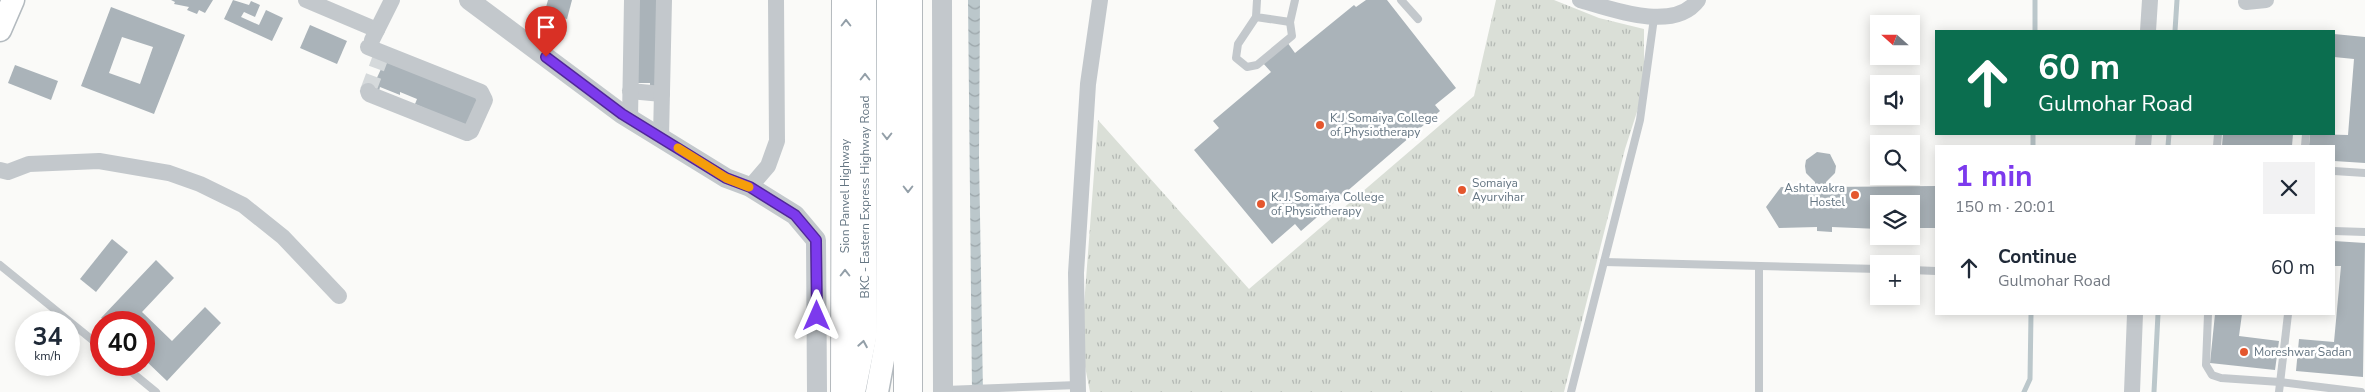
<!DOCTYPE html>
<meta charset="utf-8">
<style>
:root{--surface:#fff;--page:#f2f2f3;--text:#1f2937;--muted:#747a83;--accent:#7c3aed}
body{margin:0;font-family:"Nunito Sans",sans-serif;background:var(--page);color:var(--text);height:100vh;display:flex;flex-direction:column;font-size:19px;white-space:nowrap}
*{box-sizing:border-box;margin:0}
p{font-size:16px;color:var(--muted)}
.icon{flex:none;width:28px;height:28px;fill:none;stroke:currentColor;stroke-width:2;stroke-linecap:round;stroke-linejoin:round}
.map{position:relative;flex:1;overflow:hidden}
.panel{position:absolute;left:1935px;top:145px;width:400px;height:170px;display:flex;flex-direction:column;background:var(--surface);border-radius:0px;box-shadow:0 2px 12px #0003}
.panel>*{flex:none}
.banner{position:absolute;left:1935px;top:30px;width:400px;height:105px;border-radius:0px;box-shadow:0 2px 12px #0003;background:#0b6e4f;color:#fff;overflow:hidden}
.needle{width:32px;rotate:291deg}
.tools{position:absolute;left:1870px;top:15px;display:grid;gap:10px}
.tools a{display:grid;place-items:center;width:50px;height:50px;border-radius:0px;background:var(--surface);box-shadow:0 2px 12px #0003;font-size:25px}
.speed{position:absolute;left:15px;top:311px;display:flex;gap:10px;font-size:25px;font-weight:700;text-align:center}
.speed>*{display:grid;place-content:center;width:65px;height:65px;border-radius:50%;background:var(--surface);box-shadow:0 2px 12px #0003;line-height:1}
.speed small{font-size:12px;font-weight:400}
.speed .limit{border:8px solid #d22;background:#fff;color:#111}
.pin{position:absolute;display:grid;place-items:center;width:42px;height:42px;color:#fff;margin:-51px -21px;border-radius:50% 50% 50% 0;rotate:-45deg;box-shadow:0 0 5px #0007}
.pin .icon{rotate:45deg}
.me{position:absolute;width:55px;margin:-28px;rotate:0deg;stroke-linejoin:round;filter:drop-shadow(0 0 4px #0008)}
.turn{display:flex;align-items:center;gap:18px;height:105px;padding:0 20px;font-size:22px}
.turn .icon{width:65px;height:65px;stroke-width:2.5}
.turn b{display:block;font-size:35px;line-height:42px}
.round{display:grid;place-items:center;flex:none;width:52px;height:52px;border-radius:0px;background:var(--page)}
.summary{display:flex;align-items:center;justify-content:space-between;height:85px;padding:0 20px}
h1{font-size:30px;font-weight:700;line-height:38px;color:var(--accent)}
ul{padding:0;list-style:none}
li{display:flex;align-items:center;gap:15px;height:75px;padding:0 20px}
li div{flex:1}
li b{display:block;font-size:19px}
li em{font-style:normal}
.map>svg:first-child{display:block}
.park{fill:url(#park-tufts)}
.water{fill:url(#water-waves)}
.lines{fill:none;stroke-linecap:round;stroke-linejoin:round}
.stream{stroke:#bbc7cb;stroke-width:5}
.building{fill:#aab3b9;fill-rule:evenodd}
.minor-tunnel{stroke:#d5d9db;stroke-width:16;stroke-dasharray:16 8;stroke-linecap:butt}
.secondary-casing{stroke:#b3babf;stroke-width:25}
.trunk-casing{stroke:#b4b9bd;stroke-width:30}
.service{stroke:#c3c8cc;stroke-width:8}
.minor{stroke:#c3c8cc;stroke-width:16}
.tertiary{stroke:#c3c8cc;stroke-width:20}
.secondary{stroke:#fff;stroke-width:22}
.trunk{stroke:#fff;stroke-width:28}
.oneway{stroke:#939fa8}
.route-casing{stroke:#51269a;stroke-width:12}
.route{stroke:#7c3aed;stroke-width:9}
.slow{stroke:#f59e0b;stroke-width:9}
.poi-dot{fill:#e4572e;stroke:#fff;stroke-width:2}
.labels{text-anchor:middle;stroke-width:5;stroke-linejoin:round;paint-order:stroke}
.poi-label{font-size:12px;fill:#657683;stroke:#fff;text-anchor:start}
.street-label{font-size:12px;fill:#657683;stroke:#fff}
</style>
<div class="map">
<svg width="2365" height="392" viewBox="0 0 2365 392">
<defs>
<pattern id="park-tufts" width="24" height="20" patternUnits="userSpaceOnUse" patternTransform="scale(1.25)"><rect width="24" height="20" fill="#dadfd7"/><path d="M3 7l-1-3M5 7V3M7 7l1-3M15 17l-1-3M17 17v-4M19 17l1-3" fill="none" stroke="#b4b9b4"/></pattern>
<pattern id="water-waves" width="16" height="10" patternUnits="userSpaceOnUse" patternTransform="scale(1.25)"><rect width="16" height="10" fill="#bbc7cb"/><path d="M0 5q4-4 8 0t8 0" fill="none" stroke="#9ca6aa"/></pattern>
</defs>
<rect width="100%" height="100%" fill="#fafaf8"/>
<polygon class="park" points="1496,0 1554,0 1599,18 1644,29 1644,90 1625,149 1564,392 1090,392 1081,346 1098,120 1249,289 1474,96"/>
<polygon class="water" points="968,0 980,0 979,156 983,392 972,392"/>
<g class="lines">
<g class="stream">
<polyline points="2035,31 2035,0"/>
<polyline points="2175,31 2177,0"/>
<polyline points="2033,146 2033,134"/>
<polyline points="2168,146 2169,134"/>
<polyline points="2024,392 2030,379 2031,314"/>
<polyline points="2154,392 2158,314"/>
</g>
</g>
<g class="building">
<polygon points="171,0 213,0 205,13 199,10 197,14 187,10 189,7 174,4 175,2"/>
<polygon points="233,0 249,5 251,1 260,5 255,17 244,12 241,17 259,25 266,10 283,18 272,41 224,19"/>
<polygon points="548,0 572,0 567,19 544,14"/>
<polygon points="636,0 659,0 660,90 650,90 650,83 638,83"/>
<polygon points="1366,0 1387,0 1456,88 1435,105 1440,111 1301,231 1295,224 1272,244 1194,150 1219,128 1213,121 1271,72 1262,62 1287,42 1295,53 1354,5 1356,7"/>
<path d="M111,7L185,35L154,114L81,86ZM122,37L153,47L140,84L109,73Z"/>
<polygon points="310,25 347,41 337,64 300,48"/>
<polygon points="2334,34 2365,37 2365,163 2334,161 2334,146 2309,146 2310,134 2348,135 2354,59 2334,57"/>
<polygon points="378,59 479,98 467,127 415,104 417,99 400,92 400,95 380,87 379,91 366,89 370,80 375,82 381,69 376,66"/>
<polygon points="15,65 58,81 51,100 8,83"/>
<polygon points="2223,134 2293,134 2292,146 2222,146"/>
<polygon points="1817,152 1830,154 1836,166 1835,173 1826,182 1826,187 1936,186 1936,228 1911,228 1911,204 1879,204 1879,229 1832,227 1832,232 1817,231 1817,227 1779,228 1766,207 1781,187 1815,187 1815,182 1806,173 1805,166 1806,160"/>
<polygon points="1879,236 1893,236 1893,244 1880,245"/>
<polygon points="112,239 128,252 96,292 80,279"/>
<polygon points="2334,241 2365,243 2363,377 2296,371 2299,339 2334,342 2341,266 2334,266"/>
<polygon points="156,260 174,278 142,312 172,341 205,307 221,323 167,381 144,359 144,322 106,322 101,318"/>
<polygon points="2215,314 2242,314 2239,336 2279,341 2275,370 2210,363"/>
</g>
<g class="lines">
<polyline class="minor-tunnel" points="368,91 380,59"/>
<defs>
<g id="secondary">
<polyline points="0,30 13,0"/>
<polyline points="854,392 865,338 865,0"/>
<polyline points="877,392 887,338 888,0"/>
</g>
<g id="trunk">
<polyline points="845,392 846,0"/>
<polyline points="908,392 908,0"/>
</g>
</defs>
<use href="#secondary" class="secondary-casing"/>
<use href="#trunk" class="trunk-casing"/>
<g class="service">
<polyline points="1257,0 1256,17 1290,22"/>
<polyline points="1401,0 1418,19"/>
<polyline points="1256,17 1238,44 1236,58 1247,67 1257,65 1292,36 1290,22 1295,0"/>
<polyline points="2217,146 2218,134"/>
<polyline points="2305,146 2306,134"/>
<polyline points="2334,171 2365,173"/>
<polyline points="2334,231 2365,232"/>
<polyline points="1604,262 1879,269"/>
<polyline points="0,265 101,347"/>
<polyline points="1911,270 1936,271"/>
<polyline points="2208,314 2206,365 2212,375 2221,378 2280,382 2361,392"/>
<polyline points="123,365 156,392"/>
<polyline points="945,390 1078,385"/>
<polyline points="1571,392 1640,120 1654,18"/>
<polyline points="1759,392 1759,267"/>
<polyline points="2279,392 2288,314"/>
</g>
<g class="minor">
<polyline points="306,0 377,30"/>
<path d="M1580,0C1611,9 1674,33 1698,0"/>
<polyline points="2246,2 2266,0"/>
<polyline points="2148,31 2150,0"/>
<polyline points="372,40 392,0"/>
<polyline points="368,91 369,94 467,133 471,131 485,100 481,92 368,47"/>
<polyline points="630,91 662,94"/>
<polyline points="630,119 632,0"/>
<polyline points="661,137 664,0"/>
<polyline points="2143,146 2144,134"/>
<polyline points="0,170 8,172 29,164 99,161 169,173 200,184 243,205 283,237 339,296"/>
<polyline points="750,187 768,166 777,141 776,0"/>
<polyline points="1078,392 1076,273 1088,84 1100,0"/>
<polyline points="2132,392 2135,314"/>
</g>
<g class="tertiary">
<polyline points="469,0 622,114 726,178 750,187 795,215 816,240 817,392"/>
<polyline points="942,0 943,392"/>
</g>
<use href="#secondary" class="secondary"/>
<use href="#trunk" class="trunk"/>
</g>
<defs><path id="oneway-chevron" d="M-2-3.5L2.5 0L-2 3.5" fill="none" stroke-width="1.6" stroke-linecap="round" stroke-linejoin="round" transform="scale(1.25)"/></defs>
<g class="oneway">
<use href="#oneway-chevron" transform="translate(846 23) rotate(-90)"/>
<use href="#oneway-chevron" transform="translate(865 77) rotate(-90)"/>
<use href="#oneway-chevron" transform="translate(887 136) rotate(90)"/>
<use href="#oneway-chevron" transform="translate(908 189) rotate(90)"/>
<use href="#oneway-chevron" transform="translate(845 273) rotate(-90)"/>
<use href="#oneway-chevron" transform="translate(863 344) rotate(-80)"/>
</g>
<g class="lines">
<defs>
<polyline id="route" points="546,57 622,114 726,178 750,187 795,215 816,240 817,316"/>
</defs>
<use href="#route" class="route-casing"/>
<use href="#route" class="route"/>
<polyline class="slow" points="678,148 726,178 749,187"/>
</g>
<g class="poi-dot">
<circle cx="1320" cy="125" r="5"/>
<circle cx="1462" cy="190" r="5"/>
<circle cx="1855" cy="195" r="5"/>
<circle cx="1261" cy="204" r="5"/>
<circle cx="2244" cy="352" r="5"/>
</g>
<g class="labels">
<g class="poi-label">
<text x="1330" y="122">K.J Somaiya College<tspan x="1330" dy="14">of Physiotherapy</tspan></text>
<text x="1472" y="187">Somaiya<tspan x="1472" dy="14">Ayurvihar</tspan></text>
<text x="1845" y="192" text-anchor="end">Ashtavakra<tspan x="1845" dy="14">Hostel</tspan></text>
<text x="1271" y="201">K. J. Somaiya College<tspan x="1271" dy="14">of Physiotherapy</tspan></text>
<text x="2254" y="356">Moreshwar Sadan</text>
</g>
<g class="street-label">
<text transform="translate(845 196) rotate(-90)" y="4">Sion Panvel Highway</text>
<text transform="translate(865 197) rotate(-90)" y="4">BKC - Eastern Express Highway Road</text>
</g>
</g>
</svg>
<div class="tools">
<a><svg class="needle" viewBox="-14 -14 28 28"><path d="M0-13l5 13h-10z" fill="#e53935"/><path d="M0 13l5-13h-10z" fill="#747a83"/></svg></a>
<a><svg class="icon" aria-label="sound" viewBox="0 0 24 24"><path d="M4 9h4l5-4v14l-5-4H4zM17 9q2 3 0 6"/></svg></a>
<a><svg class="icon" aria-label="search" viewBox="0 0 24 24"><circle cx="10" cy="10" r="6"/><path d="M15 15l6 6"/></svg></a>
<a><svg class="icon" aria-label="layers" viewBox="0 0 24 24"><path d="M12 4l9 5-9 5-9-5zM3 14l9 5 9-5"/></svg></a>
<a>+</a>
</div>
<div class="speed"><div>34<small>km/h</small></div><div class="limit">40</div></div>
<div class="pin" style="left:546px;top:57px;background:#d93025"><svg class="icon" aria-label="arrive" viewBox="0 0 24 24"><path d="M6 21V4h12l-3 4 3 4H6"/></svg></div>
<svg class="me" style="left:817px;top:316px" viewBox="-20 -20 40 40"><path d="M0-17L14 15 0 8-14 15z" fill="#7c3aed" stroke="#fff" stroke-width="4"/></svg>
<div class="banner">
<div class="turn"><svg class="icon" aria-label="ahead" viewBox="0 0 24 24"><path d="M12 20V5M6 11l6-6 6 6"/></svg><div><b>60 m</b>Gulmohar Road</div></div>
</div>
<section class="panel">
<div class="summary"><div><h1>1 min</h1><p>150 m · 20:01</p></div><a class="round"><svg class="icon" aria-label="close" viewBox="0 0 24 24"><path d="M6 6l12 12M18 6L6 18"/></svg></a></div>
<ul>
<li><svg class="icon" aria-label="ahead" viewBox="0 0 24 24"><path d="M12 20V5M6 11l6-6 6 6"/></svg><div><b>Continue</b><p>Gulmohar Road</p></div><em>60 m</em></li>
</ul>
</section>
</div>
